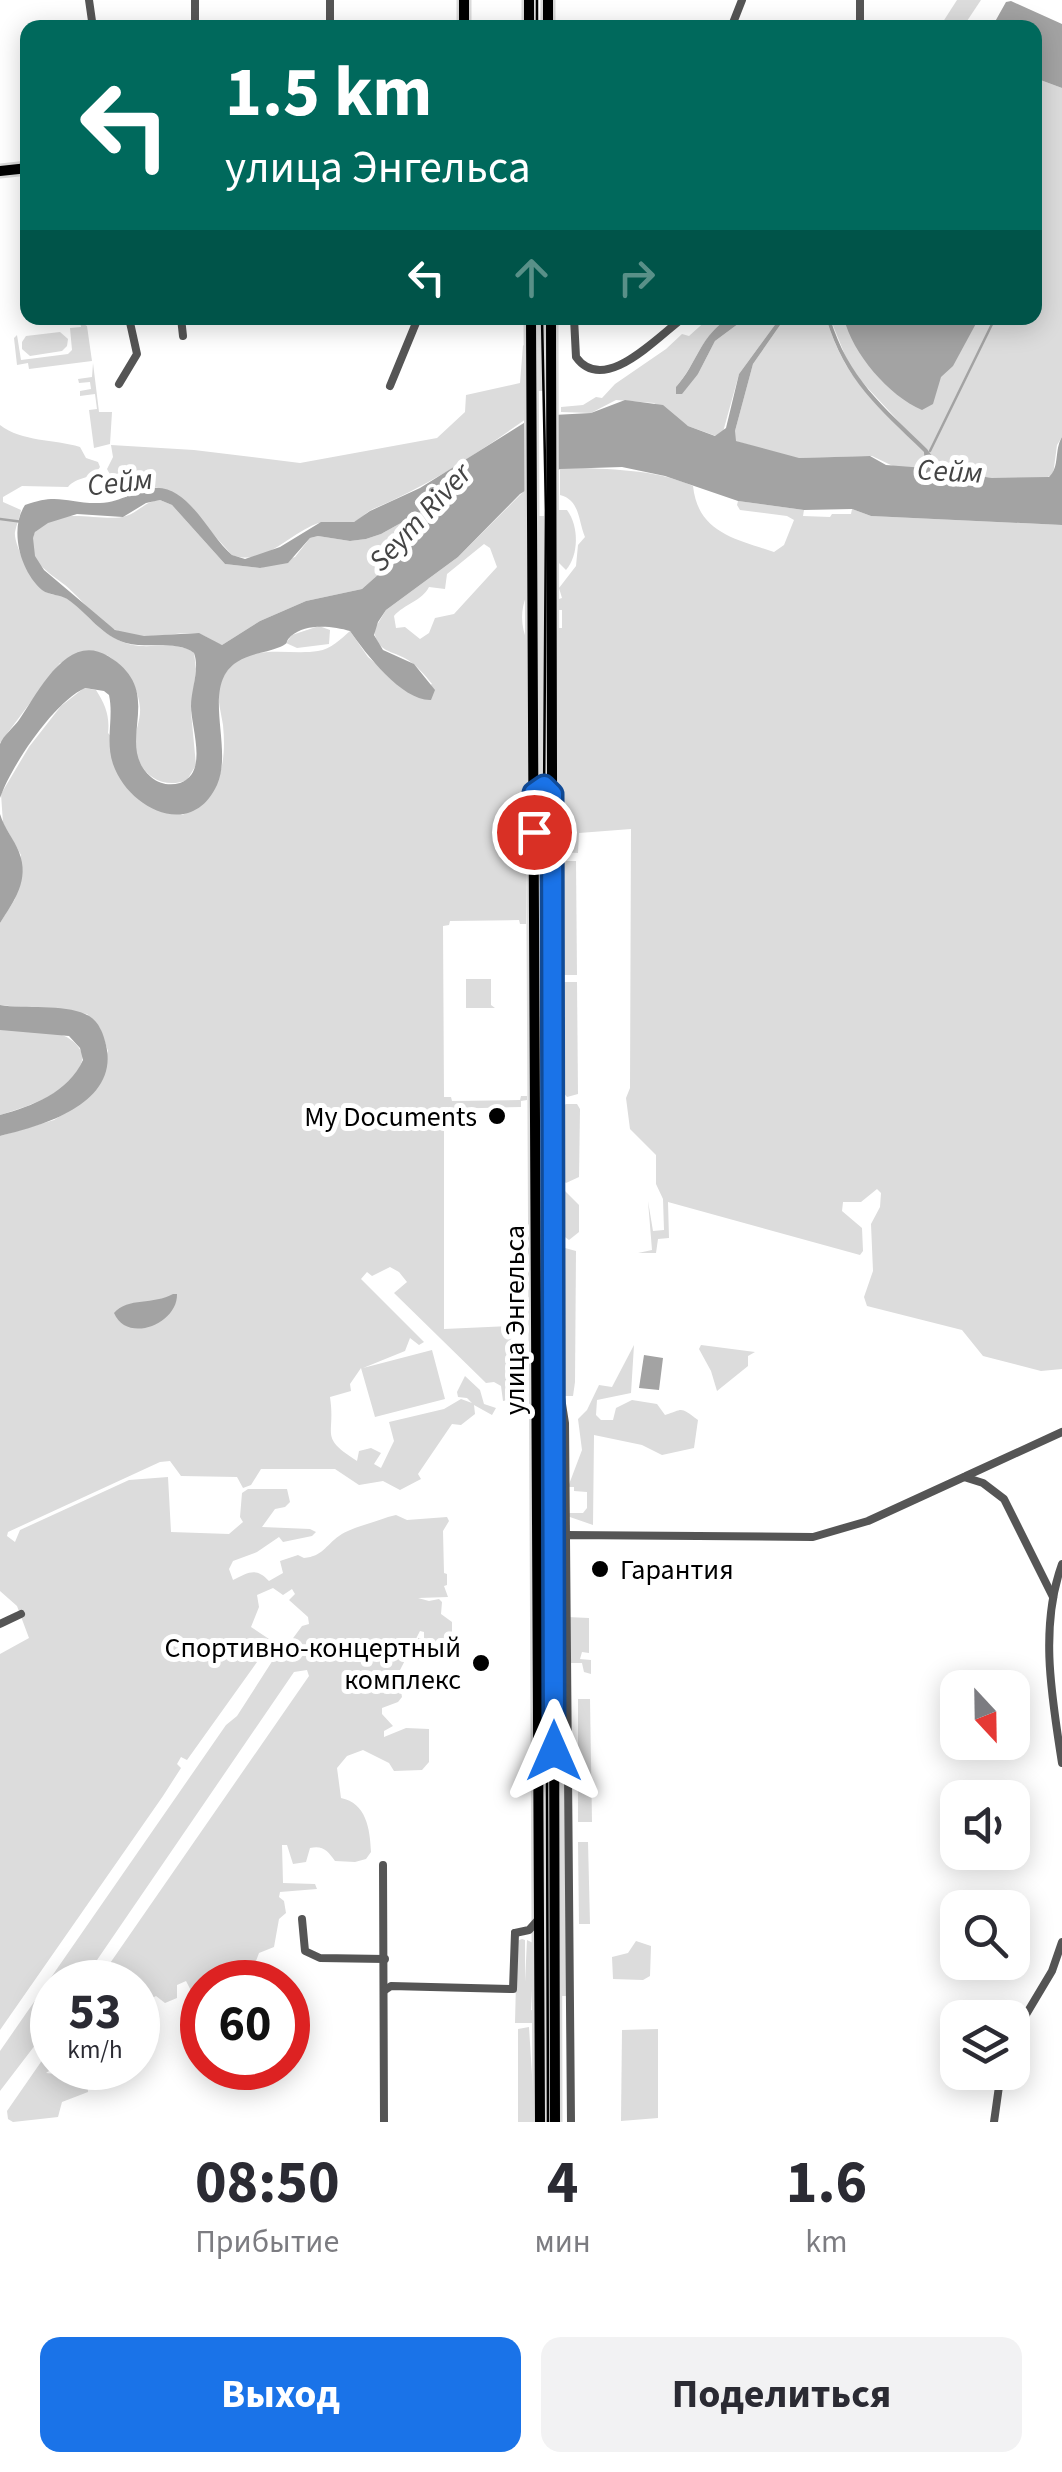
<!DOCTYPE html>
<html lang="ru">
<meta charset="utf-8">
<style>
:root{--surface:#fff;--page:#f2f2f3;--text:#2b2b33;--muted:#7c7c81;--accent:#1a73e8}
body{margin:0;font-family:"Source Sans 3",sans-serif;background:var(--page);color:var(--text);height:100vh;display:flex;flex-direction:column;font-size:38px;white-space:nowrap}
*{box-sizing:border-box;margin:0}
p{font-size:32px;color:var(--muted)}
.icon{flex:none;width:55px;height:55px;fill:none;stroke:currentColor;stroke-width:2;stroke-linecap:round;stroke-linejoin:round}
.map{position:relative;height:2122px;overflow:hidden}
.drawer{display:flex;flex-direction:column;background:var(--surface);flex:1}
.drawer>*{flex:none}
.top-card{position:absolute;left:20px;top:20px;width:1022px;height:305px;border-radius:20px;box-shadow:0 5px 25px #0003;background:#00695c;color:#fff;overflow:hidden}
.needle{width:65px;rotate:158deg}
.fabs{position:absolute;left:940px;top:1670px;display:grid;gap:20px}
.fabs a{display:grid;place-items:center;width:90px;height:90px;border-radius:20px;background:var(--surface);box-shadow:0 5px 25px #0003;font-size:50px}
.speed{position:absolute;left:30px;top:1960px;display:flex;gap:20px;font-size:50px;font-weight:700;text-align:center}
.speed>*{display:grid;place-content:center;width:130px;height:130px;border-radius:50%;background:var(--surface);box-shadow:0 5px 25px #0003;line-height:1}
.speed small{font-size:25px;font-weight:400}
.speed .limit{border:15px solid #d22;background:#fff;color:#111}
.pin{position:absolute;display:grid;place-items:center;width:85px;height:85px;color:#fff;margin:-42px;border:5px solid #fff;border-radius:50%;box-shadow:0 2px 10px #0007}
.me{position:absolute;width:110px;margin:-55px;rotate:0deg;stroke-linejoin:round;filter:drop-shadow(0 0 8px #0008)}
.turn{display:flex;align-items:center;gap:35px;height:210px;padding:0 40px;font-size:45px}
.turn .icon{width:130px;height:130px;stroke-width:2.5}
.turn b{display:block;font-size:70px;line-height:85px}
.lanes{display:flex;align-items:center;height:95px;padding:0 40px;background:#0003;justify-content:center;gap:50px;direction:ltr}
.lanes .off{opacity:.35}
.eta{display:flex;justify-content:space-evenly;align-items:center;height:170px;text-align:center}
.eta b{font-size:60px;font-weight:700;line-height:70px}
.button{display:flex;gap:20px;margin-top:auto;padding:20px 40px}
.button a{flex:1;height:115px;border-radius:20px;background:var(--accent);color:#fff;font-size:40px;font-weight:700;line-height:115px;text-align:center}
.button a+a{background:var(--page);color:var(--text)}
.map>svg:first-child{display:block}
.green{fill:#dcdcdc;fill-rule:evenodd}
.water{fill:#a3a3a3;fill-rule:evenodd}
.pier{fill:#fff}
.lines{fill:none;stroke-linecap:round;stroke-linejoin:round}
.stream{stroke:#a3a3a3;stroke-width:2.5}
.major-casing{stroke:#dbdbdb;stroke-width:15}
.minor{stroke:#555;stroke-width:8}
.major{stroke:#000;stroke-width:10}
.tram{stroke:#000;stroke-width:2.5}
.route-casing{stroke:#114b97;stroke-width:25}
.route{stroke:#1a73e8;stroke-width:18}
.poi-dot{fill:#000;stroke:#fff;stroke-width:4}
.labels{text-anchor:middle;stroke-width:10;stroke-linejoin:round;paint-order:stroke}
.poi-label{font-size:28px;fill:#000;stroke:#fff;text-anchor:end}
.street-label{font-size:28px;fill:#000;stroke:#fff}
.water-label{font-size:30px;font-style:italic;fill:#444;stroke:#fff}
</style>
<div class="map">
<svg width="1062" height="2122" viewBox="0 0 1062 2122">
<rect width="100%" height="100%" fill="#fff"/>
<g class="green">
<polygon points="957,0 981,0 963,27 939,28"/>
<path d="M1035,78L1062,88V437L1057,445L1053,475L1042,479L992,478L895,467L872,456L799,458L830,468L735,441V431L753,364L785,318H826C845,379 869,396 915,439L851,370L830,318H1035Z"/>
<rect x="535" y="318" width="12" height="73"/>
<path d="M709,318H730C700,335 698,362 676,387L698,374L715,341L746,318H780L739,374L723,432L716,436L688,426L654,403L616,400L591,413L561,412V407L583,405L596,397L602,398L615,384L666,349L682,334L689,336Z"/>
<polygon points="80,322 87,326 92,361 29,369 28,363 17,365 14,338 17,335 21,360 68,354 72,350 70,328 81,327"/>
<polygon points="60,332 68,339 67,346 62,351 30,356 22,349 22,342 26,336"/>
<path d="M523,345L526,347V419C478,453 428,486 373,509C365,513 361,519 354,522C341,528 328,520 316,524C289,534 264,567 232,555L178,495L156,487L130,497L113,480L107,469L113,457L111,445L194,450L300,463L437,438L465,412L466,395L520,383Z"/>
<polygon points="93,363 99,412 112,412 110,444 94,448 89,410 97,409 95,394 80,396 80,391 91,389 90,382 79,383 78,379 92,377"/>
<path d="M0,425C22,442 54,439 80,447L86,458L98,462L100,467C92,480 77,476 68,487L22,486L3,497V502L21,510C20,518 16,525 15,532C13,545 36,588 48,593C56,596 62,595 70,600C91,617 104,639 133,645C152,649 177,640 194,653L196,669L191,712L196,765L187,780C163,790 139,775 135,748C133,735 141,721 140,708C139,687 124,667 107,655L60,663L0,743Z"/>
<path d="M567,467C610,470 652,468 693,486C698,533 736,539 774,552L784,545L794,520L787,516L740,510L737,505L738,501L804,510L803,516L830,517L832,514H851L852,509L871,516L1062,525V1369L1041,1371L983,1356L962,1330L867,1306L864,1297L873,1271L871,1224L880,1207L881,1193L877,1189L861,1202H843L842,1211L862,1228L863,1251L860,1255L668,1202L669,1238L658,1239L656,1253H638L652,1250L648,1201L653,1231L664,1230L663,1199L656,1184V1155L630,1129L626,1098L630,1088L631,829L579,833L578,853L562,852L556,844L558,628H562V610H559V599L562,598L559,588L576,566L578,545L585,537C578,520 580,500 560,495V469Z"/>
<path d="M525,490L526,597C520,612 521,628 528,643L526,924H520L519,920L450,921L449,925L443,926L444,1097H451L452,1101L520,1100L521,1096H527V1100L521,1101V1107L444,1109V1329L511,1326L512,1399L503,1401L501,1386L494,1382L486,1383L394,1293L407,1282L399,1272L390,1267L372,1276L367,1272L361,1279L424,1342L419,1345L410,1338L405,1351L363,1368L432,1350L445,1399L375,1417L361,1368L350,1384L351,1391L330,1397C336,1437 318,1436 357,1461L359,1451L371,1448L381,1453L374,1464L381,1468L394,1441L389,1422L444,1409L461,1399L472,1403L467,1398L458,1397L457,1392L465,1376L480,1390L484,1404L496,1408L492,1415L474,1405L475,1414L461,1425L452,1424L418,1474L421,1479L400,1490L383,1481L359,1485L335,1469H261L251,1485L243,1488L237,1477L181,1476L170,1461L160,1462L8,1532L7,1536L15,1542L20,1530L129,1480L168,1477L171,1532L229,1534L243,1522L240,1517L242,1493L248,1489H287L290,1502L285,1507L275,1509L262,1527L310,1529L316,1532L312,1536L283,1542L279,1537L257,1552L233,1561L229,1569L233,1580C249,1572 256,1567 269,1581L283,1573L280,1561L298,1555L304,1558C323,1556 325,1546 339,1536C352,1527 373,1523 388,1517L396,1515L407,1520L447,1517L449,1521L443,1531L444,1573L447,1574V1585L444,1586L448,1597L418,1598L429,1601L439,1599L442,1602L441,1614L452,1622V1651H418V1638H424V1632L420,1631L398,1674L402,1697L398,1702L382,1708V1714L393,1726L384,1731V1737L406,1728L429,1729V1762L422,1770L394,1771L389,1763L363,1750L347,1756L337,1768L341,1798C366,1803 370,1828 371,1852L366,1859L355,1862L335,1861C328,1851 323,1845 310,1848L306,1862L293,1864L287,1845H282L283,1883L315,1884L317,1889L280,1892L279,1897L284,1901L286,1913L279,1919L274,1947L259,1953L256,1961H249L246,1982H202V2012L186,1981L177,1985V1998L165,2003L156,1996L138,2005V1982H97L309,1676L307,1670L294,1672L82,1982H52V2023L0,2091V2051L226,1725L237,1716L280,1649H285L302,1626L309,1624L308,1617L289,1600L295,1594L292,1589L283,1595L273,1588L257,1595L259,1607L251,1627L272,1641L187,1760L181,1757L177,1764L181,1768L163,1796L0,2030V1654L29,1638L17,1606L0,1591V1136L54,1120L84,1101L93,1093L108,1051L100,1028L87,1014L0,1005V923L15,899L21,855L3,823L1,794L29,747L61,706L84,688L96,690C105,704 110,716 108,733L182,815C220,799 227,764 223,725C220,706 214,691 225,674C246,641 288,656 318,651C331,649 341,639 350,631L368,657L412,694L432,684C425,675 417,666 408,660C392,650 377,653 374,630L386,610L458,557ZM484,544L490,548L497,567L454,614L435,618L429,633L420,639L405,627L396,628L394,616C404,604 422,601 429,587L445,589L447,574Z"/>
<path d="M160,500L172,505L225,564L260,568L295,557L310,538L318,536L350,541L366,539L381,534L426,509H432L436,513L407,549L362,589L306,601L260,621L222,645C212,642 205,634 195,633C169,632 142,642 118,631C97,622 82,599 65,585C51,574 25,559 33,537C46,501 103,524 126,516C139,512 145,501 160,500Z"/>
<path d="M557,510H567C579,526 579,555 566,570L556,560Z"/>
<polygon points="536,516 548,516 547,784 538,784"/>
<polygon points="319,626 330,630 329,644 297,648 286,643 292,635"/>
<path d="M543,790L547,793L548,866L546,1318L542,1315C541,1141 540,967 539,793Z"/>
<polygon points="563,861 576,861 577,975 564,975 558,969 558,867"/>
<polygon points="466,979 491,979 491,1005 495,1008 466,1008"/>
<polygon points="563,982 577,982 578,1094 567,1097 558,1086 558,988"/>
<path d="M0,1030C29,1031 70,1024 83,1055C79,1091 29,1106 0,1115Z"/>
<polygon points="566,1104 577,1104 580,1109 579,1177 566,1183 560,1178 558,1116 560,1108"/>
<polygon points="565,1191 579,1205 579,1232 569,1240 558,1232 558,1195"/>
<polygon points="565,1248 576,1251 575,1382 573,1396 565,1396 562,1256"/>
<path d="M545,1332L549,1335V1635L547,1638L544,1635C542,1535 542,1435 541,1335Z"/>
<path d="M634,1345L631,1393L597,1400L596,1415L601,1420H613L616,1408L632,1400L657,1404L665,1415C684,1409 679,1406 698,1420L694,1448L662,1455L642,1445L594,1435L593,1525L567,1516L568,1513H583L587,1508V1492L574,1491V1487H568L582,1450L578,1419L587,1410L599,1385L612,1387Z"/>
<polygon points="701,1345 755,1352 748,1356 748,1366 717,1391 711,1371 699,1349"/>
<polygon points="559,1543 564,1544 569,1996 560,1996"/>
<polygon points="567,1617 589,1618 589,1653 582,1652 580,1659 591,1660 591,1674 584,1672 582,1663 568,1663"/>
<polygon points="547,1648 549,1650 550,2098 545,2097 544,1651"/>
<polygon points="578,1699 590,1699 592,1822 578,1822"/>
<polygon points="578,1842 588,1842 590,1924 579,1924"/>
<polygon points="522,1939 525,1940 525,1982 527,1940 533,1943 534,1950 531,2010 536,2011 536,2016 532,2017 532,2023 515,2023 517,1941"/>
<polygon points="636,1941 651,1946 650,1976 643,1980 613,1979 612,1957 628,1953"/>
<polygon points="529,2027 535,2122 518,2122 518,2029"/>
<polygon points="658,2029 658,2118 621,2121 622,2030"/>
<path d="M52,2046L53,2068L46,2073L64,2075L74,2070C83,2074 88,2081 88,2092L62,2102L58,2117L13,2122L8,2119L7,2111Z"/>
</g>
<g class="water">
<polygon points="1011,1 1062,24 1062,88 1035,78 1035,28 992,27 1006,2"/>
<path d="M730,318H746L715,341L698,374L682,394H676V387C697,364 701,333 730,318Z"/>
<path d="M780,318H785L753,364L735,431L736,441L799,458L870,456L886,465L925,468L924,452C877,406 846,382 826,318H830C848,378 883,406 927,449L932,456L934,469L992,478L1049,477C1060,467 1054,450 1062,437V525L871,516L852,509L804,510L738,501L665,476L622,467L560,469L520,494L458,557L386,610L378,622L374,635L383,650L414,664L435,690L431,700C402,701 366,654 350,631C333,626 306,623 291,636C283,644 291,642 280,647C266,653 251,653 237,662C200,686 234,747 217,785C191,841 128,808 113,764C105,740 114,718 109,695L104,691L85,688C54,702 11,766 0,798C0,782 0,759 0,744C3,736 14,727 19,720C38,693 67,631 108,656C169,693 112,743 151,777C159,784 170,786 180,783C209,773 191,728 191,706C191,689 200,669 194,653C177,640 147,649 126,643C102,636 89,615 70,601C62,594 50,596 42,590C20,571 9,529 25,505C59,492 68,504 100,503C123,502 134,490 152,488C188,483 209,536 232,555L245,559L280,547L321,522H354L370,511L420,488L535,416L591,413L625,400L663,405L688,426L715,436L726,428L739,374ZM160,500L172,505L225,564L260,568L288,563L310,538L318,536L350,541L366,539L381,534L426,509H432L436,513L407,549L362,589L306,601L260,621L222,645L199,633L144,636L115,630L44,570L35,556L33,538L35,532L48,523L77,514L123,517L146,503Z"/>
<path d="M844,318H979L953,366L941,377L933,404L922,410C889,396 852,353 844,318Z"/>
<path d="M0,814C4,828 14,839 19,852C30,880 14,901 0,923Z"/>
<path d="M0,1005C24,1009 64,1004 85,1014C98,1019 103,1032 106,1045C120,1104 42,1126 0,1136V1115C32,1106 68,1093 83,1060L80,1048L69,1036L0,1030Z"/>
<path d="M173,1294H177C178,1324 127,1344 114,1313C128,1297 154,1305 173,1294Z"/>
<polygon points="644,1355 663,1358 659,1390 639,1388"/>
</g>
<polygon class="pier" points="558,408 558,475 527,495 534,411"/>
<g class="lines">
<g class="stream">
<polyline points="930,451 995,318"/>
<polyline points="0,519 23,522"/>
</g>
<defs>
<g id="major">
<polyline points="529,0 529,28"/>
<polyline points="548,0 548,28"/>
<polyline points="464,28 464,0"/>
<polyline points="0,171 28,168"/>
<polyline points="531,318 540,2122"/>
<polyline points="551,318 555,2122"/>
</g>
</defs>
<use href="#major" class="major-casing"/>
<g class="minor">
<polyline points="89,0 93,28"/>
<polyline points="195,0 195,28"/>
<polyline points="143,28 143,24"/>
<polyline points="330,28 330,0"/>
<polyline points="731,28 742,0"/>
<polyline points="860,28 860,0"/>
<polyline points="181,318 183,336"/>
<path d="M574,318L576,357C604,396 657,337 683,318"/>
<polyline points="119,384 137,354 129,318"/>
<polyline points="390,386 418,318"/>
<polyline points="557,1372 565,1423 571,2122"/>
<polyline points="966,1476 1062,1432"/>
<polyline points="553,1544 566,1535 813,1537 868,1521 964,1477 983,1483 1004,1499 1053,1597"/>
<path d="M1062,1564C1039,1628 1052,1698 1062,1763"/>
<polyline points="0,1624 21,1614"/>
<polyline points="383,1865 384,2122"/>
<polyline points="302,1919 305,1951 320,1958 385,1959"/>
<polyline points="515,1933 529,1930 538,1920"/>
<polyline points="385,1990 391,1986 513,1989 515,1933"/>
<polyline points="1012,2038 1052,1971 1062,1942"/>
<polyline points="994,2122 1001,2072"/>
</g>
<use href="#major" class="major"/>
<g class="tram">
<polyline points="537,0 537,28"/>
<polyline points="542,318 546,510 544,802 548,2122"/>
</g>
</g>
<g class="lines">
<defs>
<polyline id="route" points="534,832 534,793 544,786 552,794 554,1751"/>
</defs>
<use href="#route" class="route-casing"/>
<use href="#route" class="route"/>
</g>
<g class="poi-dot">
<circle cx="497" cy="1116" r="10"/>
<circle cx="600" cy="1569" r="10"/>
<circle cx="481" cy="1663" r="10"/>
</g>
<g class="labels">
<g class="poi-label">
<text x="477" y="1126">My Documents</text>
<text x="620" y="1579" text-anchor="start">Гарантия</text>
<text x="461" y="1657">Спортивно-концертный<tspan x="461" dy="32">комплекс</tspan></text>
</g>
<g class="street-label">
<text transform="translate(514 1320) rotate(-90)" y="10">улица Энгельса</text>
</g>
<g class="water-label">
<text transform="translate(950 471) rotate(3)" y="10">Сейм</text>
<text transform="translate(120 482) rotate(-6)" y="10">Сейм</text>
<text transform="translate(420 517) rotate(-47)" y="10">Seym River</text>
</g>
</g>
</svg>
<div class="fabs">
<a><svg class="needle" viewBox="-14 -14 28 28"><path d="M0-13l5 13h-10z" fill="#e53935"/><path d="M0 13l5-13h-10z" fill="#7c7c81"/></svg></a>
<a><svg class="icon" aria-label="sound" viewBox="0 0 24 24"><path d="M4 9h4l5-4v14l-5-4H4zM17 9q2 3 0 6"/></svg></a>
<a><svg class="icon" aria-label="search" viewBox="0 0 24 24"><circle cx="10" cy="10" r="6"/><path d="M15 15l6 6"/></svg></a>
<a><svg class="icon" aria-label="layers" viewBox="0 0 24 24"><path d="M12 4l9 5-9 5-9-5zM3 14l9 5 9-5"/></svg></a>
</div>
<div class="speed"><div>53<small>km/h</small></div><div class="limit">60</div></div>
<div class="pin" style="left:534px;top:832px;background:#d93025"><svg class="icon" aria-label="arrive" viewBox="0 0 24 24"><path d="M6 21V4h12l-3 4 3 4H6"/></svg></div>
<svg class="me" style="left:554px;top:1751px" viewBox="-20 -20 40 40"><path d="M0-17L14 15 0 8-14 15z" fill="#1a73e8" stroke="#fff" stroke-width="4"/></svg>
<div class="top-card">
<div class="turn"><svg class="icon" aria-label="left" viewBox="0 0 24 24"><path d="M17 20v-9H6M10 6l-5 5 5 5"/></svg><div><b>1.5 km</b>улица Энгельса</div></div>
<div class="lanes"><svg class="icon" aria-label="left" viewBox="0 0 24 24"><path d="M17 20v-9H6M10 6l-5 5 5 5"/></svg><svg class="icon off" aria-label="ahead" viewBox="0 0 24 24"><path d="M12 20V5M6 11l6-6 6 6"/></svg><svg class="icon off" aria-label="right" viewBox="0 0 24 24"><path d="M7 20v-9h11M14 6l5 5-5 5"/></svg></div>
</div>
</div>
<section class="drawer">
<div class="eta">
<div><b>08:50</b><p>Прибытие</p></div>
<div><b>4</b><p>мин</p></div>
<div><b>1.6</b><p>km</p></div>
</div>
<div class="button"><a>Выход</a><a>Поделиться</a></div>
</section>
